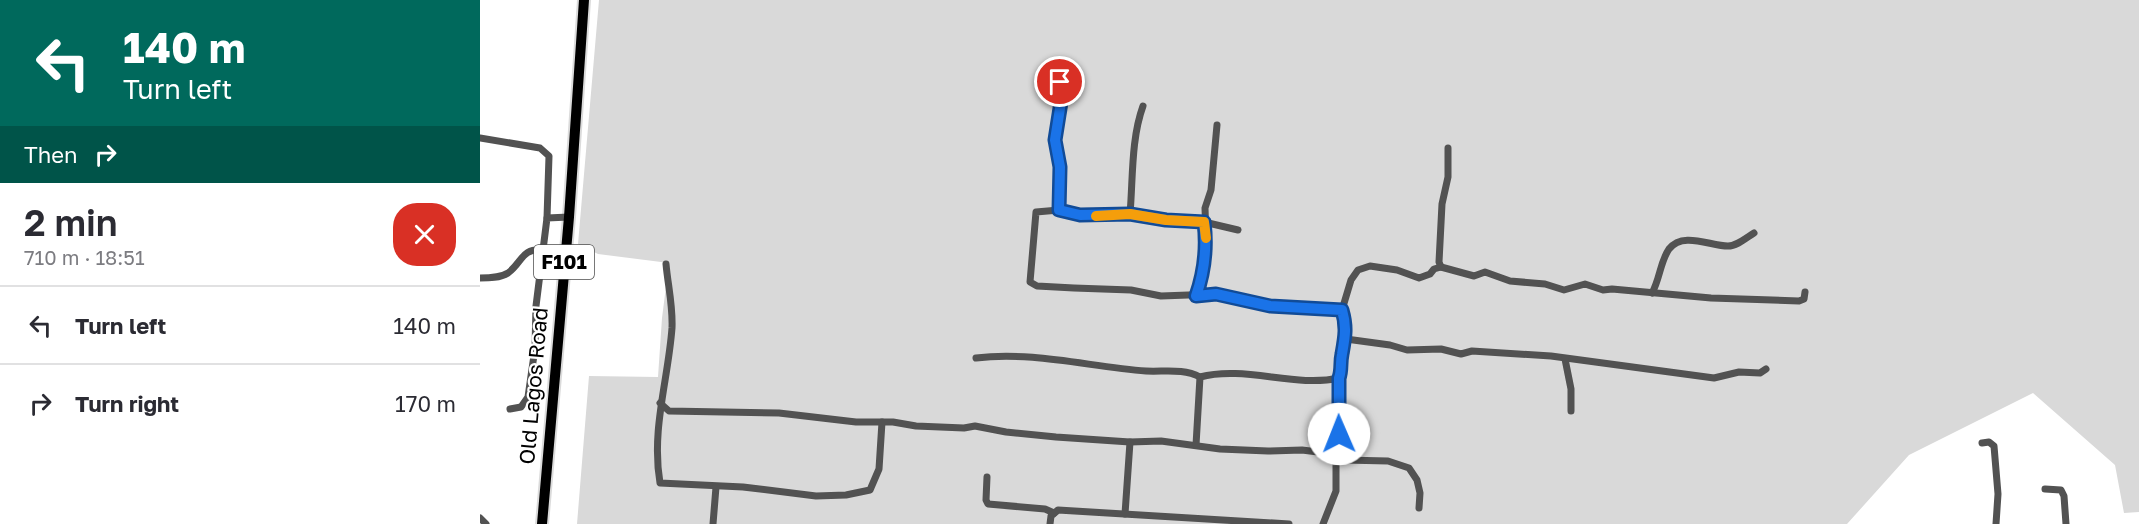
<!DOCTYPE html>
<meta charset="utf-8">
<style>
:root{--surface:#fff;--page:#f7f7f7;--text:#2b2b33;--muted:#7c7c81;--line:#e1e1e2}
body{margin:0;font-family:"Golos Text",sans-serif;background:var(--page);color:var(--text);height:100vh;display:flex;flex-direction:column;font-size:22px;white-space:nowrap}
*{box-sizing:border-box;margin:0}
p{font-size:20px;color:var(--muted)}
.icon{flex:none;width:33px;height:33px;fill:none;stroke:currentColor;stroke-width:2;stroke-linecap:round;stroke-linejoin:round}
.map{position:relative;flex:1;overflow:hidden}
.details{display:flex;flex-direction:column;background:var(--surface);width:480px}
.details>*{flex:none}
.top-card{background:#00695c;color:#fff;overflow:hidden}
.pin{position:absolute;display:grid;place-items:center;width:51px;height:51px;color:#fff;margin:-26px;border:3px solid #fff;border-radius:50%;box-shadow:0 2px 6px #0007}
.me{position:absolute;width:66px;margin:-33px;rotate:359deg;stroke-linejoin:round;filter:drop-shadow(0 0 4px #0008)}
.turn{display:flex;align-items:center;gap:21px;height:126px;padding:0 24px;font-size:27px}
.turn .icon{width:78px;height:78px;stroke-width:2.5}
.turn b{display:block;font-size:42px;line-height:51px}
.then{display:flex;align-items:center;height:57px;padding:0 24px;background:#0003;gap:12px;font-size:22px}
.round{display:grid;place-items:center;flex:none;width:63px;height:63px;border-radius:24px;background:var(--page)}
.overview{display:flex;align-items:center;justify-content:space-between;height:102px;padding:0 24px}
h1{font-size:36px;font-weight:600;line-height:45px}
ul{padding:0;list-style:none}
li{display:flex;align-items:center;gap:18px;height:78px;padding:0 24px;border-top:2px solid var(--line)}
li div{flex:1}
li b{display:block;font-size:22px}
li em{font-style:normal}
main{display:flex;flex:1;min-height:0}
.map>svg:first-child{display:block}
.green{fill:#d9d9d9}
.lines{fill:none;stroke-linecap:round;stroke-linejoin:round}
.primary-casing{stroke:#dbdbdb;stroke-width:14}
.minor{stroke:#525252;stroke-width:7}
.primary{stroke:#000;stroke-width:10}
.route-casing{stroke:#114b97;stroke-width:15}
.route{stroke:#1a73e8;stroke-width:10}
.slow{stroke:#f59e0b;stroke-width:10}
.labels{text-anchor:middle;stroke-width:4.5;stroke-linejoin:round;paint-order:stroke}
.shield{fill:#fff;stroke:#4c4c4c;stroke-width:1.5}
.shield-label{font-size:20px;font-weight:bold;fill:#000}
.street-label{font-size:21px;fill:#000;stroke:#fff}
</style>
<main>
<section class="details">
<div class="top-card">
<div class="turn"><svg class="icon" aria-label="left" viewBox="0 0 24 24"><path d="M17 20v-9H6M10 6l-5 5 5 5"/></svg><div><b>140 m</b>Turn left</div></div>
<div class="then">Then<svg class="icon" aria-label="right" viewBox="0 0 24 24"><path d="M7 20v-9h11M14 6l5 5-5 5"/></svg></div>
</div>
<div class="overview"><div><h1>2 min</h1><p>710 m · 18:51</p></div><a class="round" style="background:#d93025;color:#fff"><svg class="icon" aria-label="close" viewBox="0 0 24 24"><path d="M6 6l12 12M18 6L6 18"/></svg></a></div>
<ul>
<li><svg class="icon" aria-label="left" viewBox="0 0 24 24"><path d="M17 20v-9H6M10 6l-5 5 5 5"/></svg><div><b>Turn left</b></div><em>140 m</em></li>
<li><svg class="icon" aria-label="right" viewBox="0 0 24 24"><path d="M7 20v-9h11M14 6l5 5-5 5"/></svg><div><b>Turn right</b></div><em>170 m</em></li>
</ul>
</section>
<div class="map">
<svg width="1659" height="524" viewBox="0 0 1659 524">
<rect width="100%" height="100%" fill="#fff"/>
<polygon class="green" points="119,0 1659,0 1659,512 1644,513 1635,465 1553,393 1429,455 1367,524 97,524 109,376 178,377 182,318 189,263 118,254 98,244"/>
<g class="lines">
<defs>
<polyline id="primary" points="62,524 89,217 104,0"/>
</defs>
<use href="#primary" class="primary-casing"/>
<g class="minor">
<polyline points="0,138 60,148 69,156 67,218"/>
<polyline points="579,210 580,167 575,140 581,102 580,82"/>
<path d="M650,214C653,179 651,139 663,106"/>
<polyline points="758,230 724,222 686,220 650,214 628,216 600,215 579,210 556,212 550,282 557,286 594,288 651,290 681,296 736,294 790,306 862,310 866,326 866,339 861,356 862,370 859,378 857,411 859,434 855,443 846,453"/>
<path d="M186,264C188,286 193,306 192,328C188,381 171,430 180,483L263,487L336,496L366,495L390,490L399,469L402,422"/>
<polyline points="961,267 959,262 962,204 968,177 968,148"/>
<path d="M0,278C9,278 20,278 28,273C43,262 41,248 63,250"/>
<path d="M1172,293C1180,279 1180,262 1189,249C1203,231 1230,246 1248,246C1257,246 1266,238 1274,233"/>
<polyline points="716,296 722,269 726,237 725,208 731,190 737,125"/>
<polyline points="862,310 871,280 878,270 890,266 917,270 939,278 950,274 954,269 961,267 994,276 1005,272 1030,281 1065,284 1084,290 1105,284 1123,290 1132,289 1231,298 1319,301 1324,299 1325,292"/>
<polyline points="866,339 910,345 927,350 961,349 981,354 992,351 1071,356 1234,378 1259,372 1280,373 1286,369"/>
<path d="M496,358C553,351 610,367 666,371C684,372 703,368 720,377"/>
<polyline points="1085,359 1091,389 1091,411"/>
<polyline points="180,403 189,411 299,413 376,422 413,422 436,426 484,428 495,426 526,432 576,437 650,442 681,441 740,449 788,451 822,450 846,453 864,460 908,461 929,468 937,480 940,493 939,508"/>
<polyline points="30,409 41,407 48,397 55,348 56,306 67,218 89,217"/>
<polyline points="1502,443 1509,442 1514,446 1518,494 1516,524"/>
<path d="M716,445L720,377C765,365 814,388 859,378"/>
<polyline points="507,477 506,500 508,504 565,509 574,513"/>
<polyline points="1565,489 1581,490 1584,496 1586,524"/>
<polyline points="645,514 650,442"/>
<polyline points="0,518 6,524"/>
<polyline points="233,524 236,487"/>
<polyline points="570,524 571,516 578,510 809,524"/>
<polyline points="843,524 856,491 856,457"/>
</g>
<use href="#primary" class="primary"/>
</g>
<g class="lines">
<defs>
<path id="route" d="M580,82L581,102L575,140L580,167L579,210L600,215L650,214L686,220L724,222C727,246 724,273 716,296L736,294L790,306L862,310C867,327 865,337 862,354C860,363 862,370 859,378V434"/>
</defs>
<use href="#route" class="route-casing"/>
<use href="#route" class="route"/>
<polyline class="slow" points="616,216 650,214 686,220 724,222 726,238"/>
</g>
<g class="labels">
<rect class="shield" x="54" y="245" width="60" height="34" rx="4.5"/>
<g class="shield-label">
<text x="84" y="269">F101</text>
</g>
<g class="street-label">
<text transform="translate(54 386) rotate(-85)" y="7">Old Lagos Road</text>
</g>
</g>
</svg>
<div class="pin" style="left:580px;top:82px;background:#d93025"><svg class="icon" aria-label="arrive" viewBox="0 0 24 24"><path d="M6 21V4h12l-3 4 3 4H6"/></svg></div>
<svg class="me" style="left:859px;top:434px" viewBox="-20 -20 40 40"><circle r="19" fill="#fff"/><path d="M0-13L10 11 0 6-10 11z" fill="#1a73e8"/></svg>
</div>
</main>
